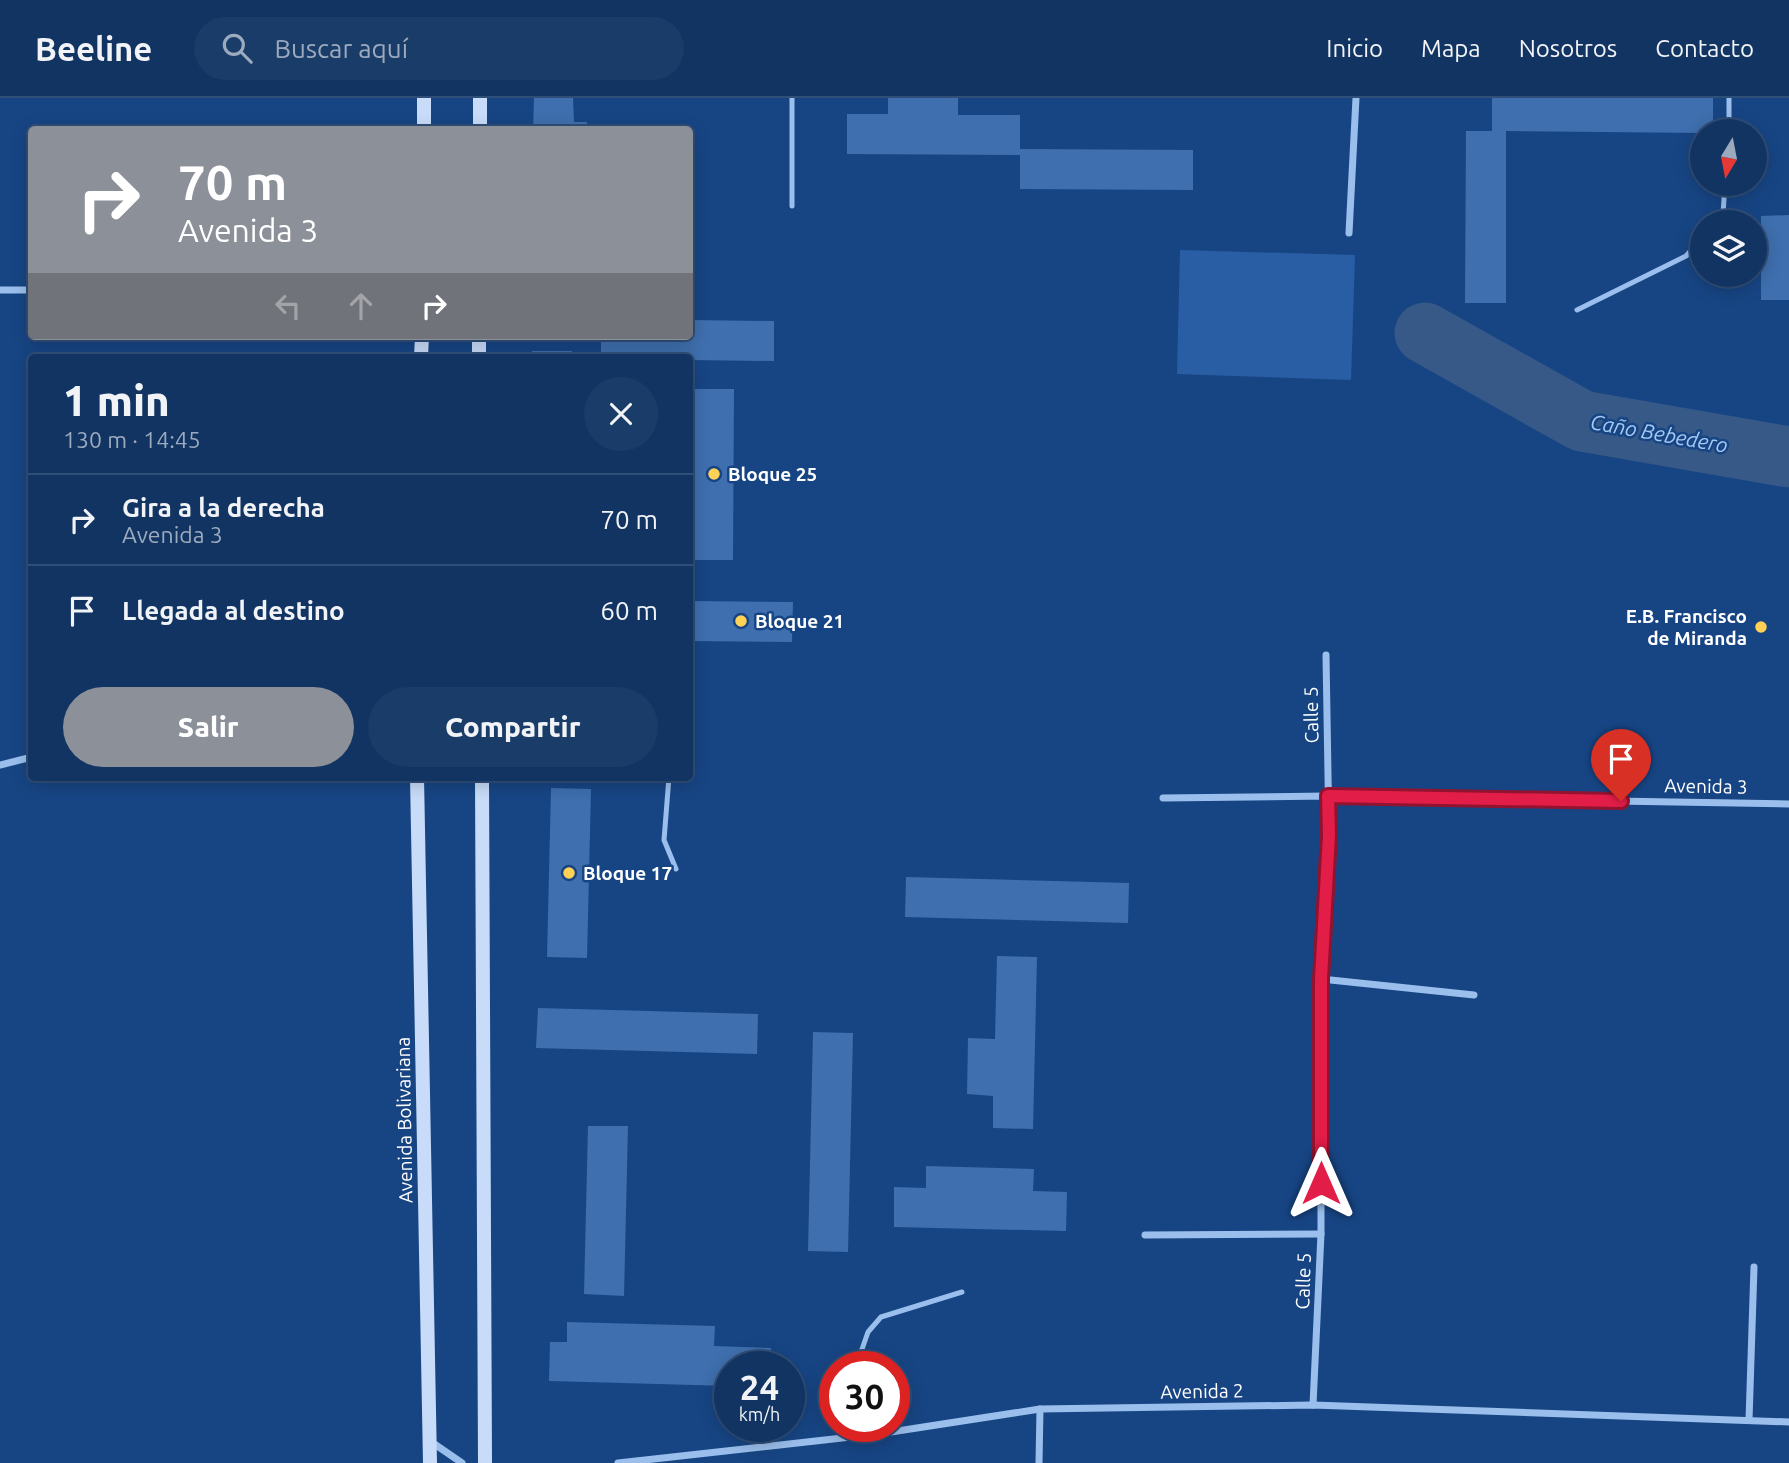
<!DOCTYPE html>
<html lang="es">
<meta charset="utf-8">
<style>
:root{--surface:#113463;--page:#1a3c69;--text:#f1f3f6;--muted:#9caabe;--line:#304f78;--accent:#8c9099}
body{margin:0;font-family:Ubuntu,sans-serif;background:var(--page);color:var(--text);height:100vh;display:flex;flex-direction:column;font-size:26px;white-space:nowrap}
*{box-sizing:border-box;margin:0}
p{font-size:23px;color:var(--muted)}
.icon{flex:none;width:38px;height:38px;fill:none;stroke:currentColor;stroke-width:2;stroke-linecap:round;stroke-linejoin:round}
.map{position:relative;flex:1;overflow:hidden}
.drawer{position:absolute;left:28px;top:256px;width:665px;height:427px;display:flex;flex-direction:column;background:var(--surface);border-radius:7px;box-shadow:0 4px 18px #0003,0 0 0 2px var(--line)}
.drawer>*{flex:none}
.guide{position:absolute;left:28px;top:28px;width:665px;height:214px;border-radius:7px;box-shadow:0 4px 18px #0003,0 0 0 2px var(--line);background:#8c9099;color:#fff;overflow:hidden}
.needle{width:46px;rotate:190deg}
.fabs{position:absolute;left:1690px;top:21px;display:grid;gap:14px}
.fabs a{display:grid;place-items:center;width:77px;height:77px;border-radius:50%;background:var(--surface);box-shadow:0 4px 18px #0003,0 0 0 2px var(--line);font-size:35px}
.speed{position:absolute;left:714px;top:1253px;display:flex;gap:14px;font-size:35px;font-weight:700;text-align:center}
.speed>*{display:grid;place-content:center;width:91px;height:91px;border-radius:50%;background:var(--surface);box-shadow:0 4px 18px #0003,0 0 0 2px var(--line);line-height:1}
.speed small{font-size:18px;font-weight:400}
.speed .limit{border:10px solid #d22;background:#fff;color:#111}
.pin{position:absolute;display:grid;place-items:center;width:60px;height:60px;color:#fff;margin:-72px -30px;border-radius:50% 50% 50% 0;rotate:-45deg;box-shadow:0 0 7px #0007}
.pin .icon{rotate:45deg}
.me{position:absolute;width:77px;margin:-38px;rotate:0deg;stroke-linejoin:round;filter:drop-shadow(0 0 5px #0008)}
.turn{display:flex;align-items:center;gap:24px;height:147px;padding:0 35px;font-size:32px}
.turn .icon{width:91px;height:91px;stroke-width:2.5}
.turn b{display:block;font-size:49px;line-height:60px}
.lanes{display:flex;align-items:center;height:66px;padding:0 35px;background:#0003;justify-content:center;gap:35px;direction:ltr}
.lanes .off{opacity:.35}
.round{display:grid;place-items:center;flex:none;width:74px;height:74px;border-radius:37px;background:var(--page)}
.summary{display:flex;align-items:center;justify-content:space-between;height:119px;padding:0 35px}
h1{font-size:42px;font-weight:800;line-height:52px}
.primary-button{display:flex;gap:14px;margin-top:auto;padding:14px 35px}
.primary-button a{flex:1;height:80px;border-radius:42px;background:var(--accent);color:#fff;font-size:28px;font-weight:800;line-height:80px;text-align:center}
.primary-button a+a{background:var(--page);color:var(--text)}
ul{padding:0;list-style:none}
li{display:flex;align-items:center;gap:21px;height:91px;padding:0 35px;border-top:2px solid var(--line)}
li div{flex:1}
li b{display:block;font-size:26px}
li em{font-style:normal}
header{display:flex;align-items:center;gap:42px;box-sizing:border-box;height:98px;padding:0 35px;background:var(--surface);border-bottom:2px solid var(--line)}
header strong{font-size:33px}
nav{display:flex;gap:38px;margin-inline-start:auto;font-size:24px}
.search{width:490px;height:63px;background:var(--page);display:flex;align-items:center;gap:18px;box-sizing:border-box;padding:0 24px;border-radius:38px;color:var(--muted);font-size:26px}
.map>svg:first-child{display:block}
.green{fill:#295ea4}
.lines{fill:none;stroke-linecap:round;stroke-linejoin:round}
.river{stroke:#365987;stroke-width:61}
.building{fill:#3f6fae}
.lane{stroke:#9bbfed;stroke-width:5}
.street{stroke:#9bbfed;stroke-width:7}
.secondary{stroke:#c8dcf9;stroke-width:14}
.route-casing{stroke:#92132f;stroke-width:18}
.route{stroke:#e11d48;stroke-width:12}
.poi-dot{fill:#ffd157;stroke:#174584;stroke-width:2.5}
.labels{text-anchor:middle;stroke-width:5;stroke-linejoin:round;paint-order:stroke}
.poi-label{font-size:19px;font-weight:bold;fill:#fff;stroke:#174584;text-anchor:start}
.street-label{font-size:19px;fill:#fff;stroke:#174584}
.water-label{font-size:21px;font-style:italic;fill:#a6c9f4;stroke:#174584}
</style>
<header>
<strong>Beeline</strong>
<div class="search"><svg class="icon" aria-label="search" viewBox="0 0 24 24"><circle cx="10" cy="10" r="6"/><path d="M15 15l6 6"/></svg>Buscar aquí</div>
<nav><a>Inicio</a><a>Mapa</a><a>Nosotros</a><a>Contacto</a></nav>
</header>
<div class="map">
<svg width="1789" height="1365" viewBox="0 0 1789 1365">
<rect width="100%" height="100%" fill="#174584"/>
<polygon class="green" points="1180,152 1355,157 1351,282 1177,276"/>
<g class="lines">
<polyline class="river" points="1425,235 1582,323 1789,359"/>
</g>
<g class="building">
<polygon points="534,0 573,0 574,24 587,24 587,32 533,32"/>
<polygon points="888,0 958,0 958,17 1020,17 1020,51 1193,52 1193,92 1020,91 1020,57 847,56 847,16 888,16"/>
<polygon points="1492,0 1713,0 1713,33 1703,33 1703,35 1506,33 1506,205 1465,205 1466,33 1492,33"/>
<polygon points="1789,117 1789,202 1761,202 1761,118"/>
<polygon points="690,222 774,223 774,263 690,262 690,259 601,259 601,238 690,238"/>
<rect x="532" y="253" width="40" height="6"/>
<polygon points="694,291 734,291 733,462 693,462"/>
<polygon points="690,503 793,504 792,544 690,543"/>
<polygon points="551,690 591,691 587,860 547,859"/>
<polygon points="906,779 1129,785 1128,825 905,819"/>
<polygon points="997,858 1037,859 1033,1031 993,1030 993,998 967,996 968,940 995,941"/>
<polygon points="538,910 758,916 757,956 536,950"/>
<polygon points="813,934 853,935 848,1154 808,1153"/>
<polygon points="588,1028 628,1028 624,1198 584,1196"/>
<polygon points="926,1068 1034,1071 1033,1093 1067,1094 1066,1133 894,1129 894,1089 926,1090"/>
<polygon points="567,1224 715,1228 714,1248 771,1250 770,1269 730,1269 730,1288 549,1283 550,1244 567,1244"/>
</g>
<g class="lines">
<g class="lane">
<polyline points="792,0 792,108"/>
<polyline points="1729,33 1729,0"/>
<polyline points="1715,124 1723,116 1725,86"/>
<polyline points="1577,212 1686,158 1703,139"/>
<polyline points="669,679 664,742 676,771"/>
<polyline points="863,1269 860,1257 868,1234 881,1219 962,1194"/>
</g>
<g class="street">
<polyline points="1349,135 1356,0"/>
<polyline points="0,192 32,192"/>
<polyline points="0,667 32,659"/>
<polyline points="1163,700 1328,698 1789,706"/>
<polyline points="1321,881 1474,897"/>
<polyline points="1145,1137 1321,1136"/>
<polyline points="1313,1307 1321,1136 1321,881 1329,737 1326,557"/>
<polyline points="1749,1322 1754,1169"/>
<polyline points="430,1343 462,1365"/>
<polyline points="618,1365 878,1336 1040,1311 1313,1307 1789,1324"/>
<polyline points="1039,1365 1040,1311"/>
</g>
<g class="secondary">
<polyline points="424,32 424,0"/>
<polyline points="480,32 480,0"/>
<polyline points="421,259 422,238"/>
<polyline points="479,259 479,238"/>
<polyline points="417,679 430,1365"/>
<polyline points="482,679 485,1365"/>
</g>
</g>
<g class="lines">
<defs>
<polyline id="route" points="1321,1085 1321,881 1329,737 1328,698 1621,703"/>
</defs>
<use href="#route" class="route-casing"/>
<use href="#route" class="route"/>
</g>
<g class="poi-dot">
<circle cx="714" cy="376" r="7"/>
<circle cx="741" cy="523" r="7"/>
<circle cx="1761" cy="529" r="7"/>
<circle cx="569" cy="775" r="7"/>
</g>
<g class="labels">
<g class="poi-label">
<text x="728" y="383">Bloque 25</text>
<text x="1747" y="525" text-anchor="end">E.B. Francisco<tspan x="1747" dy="22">de Miranda</tspan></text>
<text x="755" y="530">Bloque 21</text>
<text x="583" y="782">Bloque 17</text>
</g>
<g class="street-label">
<text transform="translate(1311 617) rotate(-91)" y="7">Calle 5</text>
<text transform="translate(1706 688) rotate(1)" y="7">Avenida 3</text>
<text transform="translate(404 1022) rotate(-91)" y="7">Avenida Bolivariana</text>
<text transform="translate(1303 1183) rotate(-88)" y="7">Calle 5</text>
<text transform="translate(1202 1293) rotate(-1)" y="7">Avenida 2</text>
</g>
<g class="water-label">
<text transform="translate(1659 336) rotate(10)" y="7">Caño Bebedero</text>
</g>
</g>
</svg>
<div class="fabs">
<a><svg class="needle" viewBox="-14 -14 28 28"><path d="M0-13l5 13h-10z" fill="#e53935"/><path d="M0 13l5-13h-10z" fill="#9caabe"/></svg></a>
<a><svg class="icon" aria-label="layers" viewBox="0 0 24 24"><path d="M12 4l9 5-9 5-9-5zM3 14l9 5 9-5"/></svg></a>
</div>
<div class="speed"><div>24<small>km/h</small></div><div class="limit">30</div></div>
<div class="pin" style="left:1621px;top:703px;background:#d93025"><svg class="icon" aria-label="arrive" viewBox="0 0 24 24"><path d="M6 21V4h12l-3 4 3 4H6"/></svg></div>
<svg class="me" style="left:1321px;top:1085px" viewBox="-20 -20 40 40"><path d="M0-17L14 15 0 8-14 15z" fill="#e11d48" stroke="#fff" stroke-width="4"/></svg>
<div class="guide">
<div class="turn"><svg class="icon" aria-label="right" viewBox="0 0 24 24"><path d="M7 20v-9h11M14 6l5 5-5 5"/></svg><div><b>70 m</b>Avenida 3</div></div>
<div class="lanes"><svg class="icon off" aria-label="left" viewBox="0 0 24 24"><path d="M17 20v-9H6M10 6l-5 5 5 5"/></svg><svg class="icon off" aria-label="ahead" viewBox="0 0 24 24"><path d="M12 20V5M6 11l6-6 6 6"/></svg><svg class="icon" aria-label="right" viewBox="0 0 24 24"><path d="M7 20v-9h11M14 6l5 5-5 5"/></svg></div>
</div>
<section class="drawer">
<div class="summary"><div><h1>1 min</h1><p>130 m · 14:45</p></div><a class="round"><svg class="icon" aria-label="close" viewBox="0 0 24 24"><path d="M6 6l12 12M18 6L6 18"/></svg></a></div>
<ul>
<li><svg class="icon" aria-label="right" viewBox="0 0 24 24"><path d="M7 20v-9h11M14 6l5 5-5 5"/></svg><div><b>Gira a la derecha</b><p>Avenida 3</p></div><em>70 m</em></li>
<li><svg class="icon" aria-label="arrive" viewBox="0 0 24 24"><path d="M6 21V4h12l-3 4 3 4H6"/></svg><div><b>Llegada al destino</b></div><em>60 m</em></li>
</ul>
<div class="primary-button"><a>Salir</a><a>Compartir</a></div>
</section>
</div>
